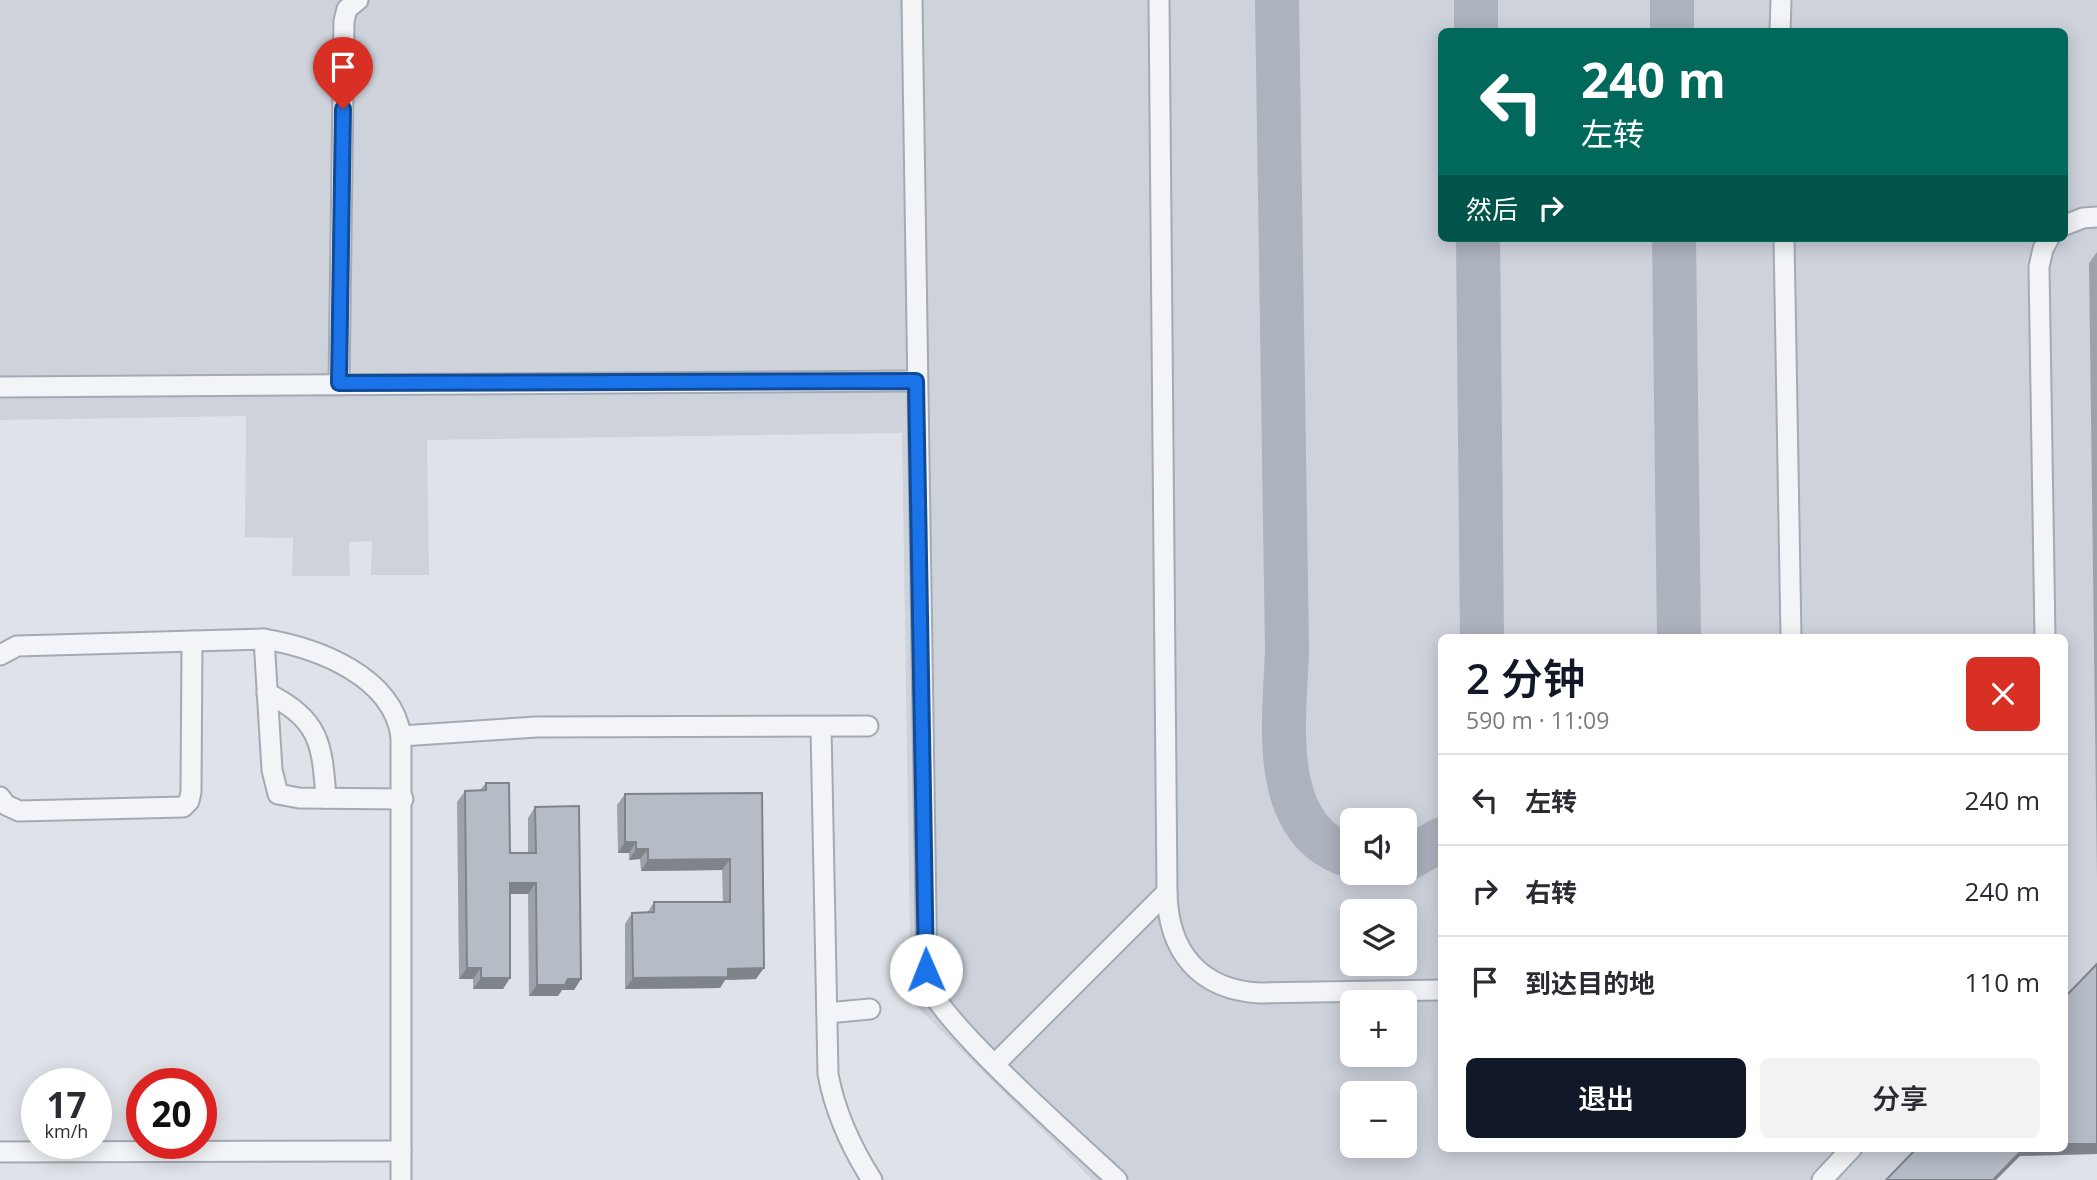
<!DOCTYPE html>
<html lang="zh">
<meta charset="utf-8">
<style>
:root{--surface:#fff;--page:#f2f2f3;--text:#2b2b33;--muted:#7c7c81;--line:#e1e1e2;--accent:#111827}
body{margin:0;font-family:"Open Sans","Noto Sans SC",sans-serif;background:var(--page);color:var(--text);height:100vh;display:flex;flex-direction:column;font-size:26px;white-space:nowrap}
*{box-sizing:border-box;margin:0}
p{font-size:23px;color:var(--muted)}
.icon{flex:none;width:38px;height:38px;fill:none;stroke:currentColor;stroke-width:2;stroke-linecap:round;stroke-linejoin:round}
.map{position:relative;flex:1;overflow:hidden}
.details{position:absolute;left:1438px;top:634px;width:630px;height:518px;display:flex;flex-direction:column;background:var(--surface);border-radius:10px;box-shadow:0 4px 18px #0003}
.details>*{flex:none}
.guide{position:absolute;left:1438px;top:28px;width:630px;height:214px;border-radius:10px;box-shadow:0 4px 18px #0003;background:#00695c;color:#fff;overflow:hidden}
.controls{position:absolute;left:1340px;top:808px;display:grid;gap:14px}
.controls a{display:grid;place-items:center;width:77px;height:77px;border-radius:10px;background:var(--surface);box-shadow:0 4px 18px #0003;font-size:35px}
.speed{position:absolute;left:21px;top:1068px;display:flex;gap:14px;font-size:35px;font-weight:700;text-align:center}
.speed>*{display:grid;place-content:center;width:91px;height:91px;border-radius:50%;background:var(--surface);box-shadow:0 4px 18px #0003;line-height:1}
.speed small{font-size:18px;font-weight:400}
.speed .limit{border:10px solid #d22;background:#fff;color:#111}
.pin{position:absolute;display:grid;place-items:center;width:60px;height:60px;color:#fff;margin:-72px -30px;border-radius:50% 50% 50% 0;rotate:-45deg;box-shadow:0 0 7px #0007}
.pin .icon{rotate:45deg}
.me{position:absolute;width:77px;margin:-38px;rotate:359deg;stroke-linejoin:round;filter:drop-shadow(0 0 5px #0008)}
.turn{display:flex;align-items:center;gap:24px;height:147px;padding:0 28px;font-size:32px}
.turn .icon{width:91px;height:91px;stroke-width:2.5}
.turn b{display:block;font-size:49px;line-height:60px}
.then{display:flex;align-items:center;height:66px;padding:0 28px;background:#0003;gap:14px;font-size:26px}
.round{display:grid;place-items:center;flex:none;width:74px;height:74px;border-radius:10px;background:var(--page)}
.overview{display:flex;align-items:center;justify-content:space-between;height:119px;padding:0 28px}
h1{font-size:42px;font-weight:600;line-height:52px;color:var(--accent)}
.cta{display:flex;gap:14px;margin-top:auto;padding:14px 28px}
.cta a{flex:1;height:80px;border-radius:10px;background:var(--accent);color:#fff;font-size:28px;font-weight:600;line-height:80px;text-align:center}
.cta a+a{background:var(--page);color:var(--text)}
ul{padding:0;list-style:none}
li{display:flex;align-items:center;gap:21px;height:91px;padding:0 28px;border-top:2px solid var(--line)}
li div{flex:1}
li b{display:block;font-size:26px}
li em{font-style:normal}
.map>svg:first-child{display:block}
.built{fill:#cdd2db;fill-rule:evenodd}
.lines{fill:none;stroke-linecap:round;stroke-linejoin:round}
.taxiway{stroke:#acb2be;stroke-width:44}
.minor-casing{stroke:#a4aab3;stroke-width:23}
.minor{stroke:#f2f4f7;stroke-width:19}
.wall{fill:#9da2aa}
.shaded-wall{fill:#7f848b}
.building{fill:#b6bcc6;stroke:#7f848b;stroke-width:2}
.route-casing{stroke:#114b97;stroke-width:18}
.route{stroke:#1a73e8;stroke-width:12}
</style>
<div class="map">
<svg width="2097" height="1180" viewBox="0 0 2097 1180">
<rect width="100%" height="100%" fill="#dfe3e9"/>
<path class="built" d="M0,0H2097V1154L2020,1156L1996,1180H1093L911,1001L902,433L427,440L429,575H371L372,541L349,542L350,576H292L293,538L245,537L246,416L0,420ZM1442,32H2065V238H1442ZM1442,637H2065V1148H1442ZM1353,821H1405V873H1353ZM1353,912H1405V964H1353ZM1353,1003H1405V1055H1353ZM1353,1094H1405V1146H1353Z"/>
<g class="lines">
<g class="taxiway">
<path d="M1277,0L1287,650C1285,719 1266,831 1353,857"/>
<polyline points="1476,0 1476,32"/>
<polyline points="1672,0 1672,32"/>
<polyline points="1478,238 1482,637"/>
<polyline points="1674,238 1679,637"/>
<polyline points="1405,860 1442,839"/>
</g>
<defs>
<g id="minor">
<path d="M912,0L927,981C936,1019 1081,1146 1117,1180"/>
<path d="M1159,0L1167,892C1168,951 1199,990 1260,993L1442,990"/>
<polyline points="1780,32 1781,0"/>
<polyline points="2065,225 2083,218 2097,217"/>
<polyline points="1784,238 1791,637"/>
<polyline points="339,383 344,21 347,9 358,0"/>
<polyline points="0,387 916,381"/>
<polyline points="2045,637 2039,267 2043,249 2049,238"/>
<polyline points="264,639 272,770 278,794 299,798 403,799"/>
<path d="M0,655L17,646L264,639C318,648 392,676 401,736"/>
<path d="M267,693C320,720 322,743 326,798"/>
<path d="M821,727L828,1074C835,1112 851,1147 872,1180"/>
<polyline points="0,797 6,805 19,811 183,807 189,801 191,792 192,641"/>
<polyline points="827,1013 870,1009"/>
<polyline points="995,1064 1167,892"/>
<polyline points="0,1152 401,1151"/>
<polyline points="401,1180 401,736 536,727 868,726"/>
<polyline points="1822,1180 1852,1148"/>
</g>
</defs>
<use href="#minor" class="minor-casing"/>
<use href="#minor" class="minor"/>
</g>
<g class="wall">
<polygon points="2097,252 2097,878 2089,263"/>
<polygon points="486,783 510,853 528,853 528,818 535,807 581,979 574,990 562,990 558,996 529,996 528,894 510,894 510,978 503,989 473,989 473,979 459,979 457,802 465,791 480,790"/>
<polygon points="762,793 756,979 725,980 720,988 625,989 625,924 632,913 647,913 654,902 723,902 722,870 641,871 640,859 629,860 629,853 618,853 617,805 625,794"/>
</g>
<g class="shaded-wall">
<polygon points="625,842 636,842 629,853 618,853"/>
<polygon points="636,849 648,849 640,859 629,860"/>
<polygon points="730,859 722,870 641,871 648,860"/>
<polygon points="510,883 536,883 528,894 502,894"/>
<polygon points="467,968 481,968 473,979 459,979"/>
<polygon points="764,968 756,979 725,980 720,988 625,989 633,978 728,969"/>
<polygon points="481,978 510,978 503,989 473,989"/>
<polygon points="568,979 581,979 574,990 562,990 558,996 529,996 537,985"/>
<polygon points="2065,1144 2097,1144 2097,1154 2020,1156 1996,1180 1993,1180 2024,1148 2065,1148"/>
</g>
<g class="building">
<polygon points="486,783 509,783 510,853 536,853 535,807 579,806 581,979 568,979 565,985 537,985 536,883 510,883 510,978 481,978 481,968 467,968 465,791 486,790"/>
<polygon points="762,793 764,968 728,969 728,977 633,978 632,913 654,912 654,902 730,902 730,859 648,860 648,849 636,849 636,842 625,842 625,794"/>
<polygon points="2097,964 2097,1144 2065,1144 2065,997"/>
<polygon points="1917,1148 2024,1148 1993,1180 1886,1180"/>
</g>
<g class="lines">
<defs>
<polyline id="route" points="343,109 339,383 916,381 926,970"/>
</defs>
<use href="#route" class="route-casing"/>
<use href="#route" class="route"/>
</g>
</svg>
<div class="controls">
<a><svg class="icon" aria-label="sound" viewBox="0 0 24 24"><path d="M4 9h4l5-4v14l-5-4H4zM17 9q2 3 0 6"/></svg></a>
<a><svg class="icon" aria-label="layers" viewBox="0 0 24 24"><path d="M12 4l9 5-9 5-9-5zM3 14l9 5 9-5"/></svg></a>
<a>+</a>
<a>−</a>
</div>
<div class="speed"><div>17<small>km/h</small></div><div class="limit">20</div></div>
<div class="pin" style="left:343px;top:109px;background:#d93025"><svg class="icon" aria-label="arrive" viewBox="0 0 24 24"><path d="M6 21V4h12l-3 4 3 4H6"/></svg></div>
<svg class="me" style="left:926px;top:970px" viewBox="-20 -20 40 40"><circle r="19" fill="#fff"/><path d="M0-13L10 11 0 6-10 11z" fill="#1a73e8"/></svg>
<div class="guide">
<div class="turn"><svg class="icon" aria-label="left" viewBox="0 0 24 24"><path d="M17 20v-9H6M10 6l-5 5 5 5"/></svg><div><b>240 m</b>左转</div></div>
<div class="then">然后<svg class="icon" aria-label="right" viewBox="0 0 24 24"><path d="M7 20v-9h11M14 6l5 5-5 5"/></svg></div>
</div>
<section class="details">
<div class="overview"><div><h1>2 分钟</h1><p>590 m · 11:09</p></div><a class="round" style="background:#d93025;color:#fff"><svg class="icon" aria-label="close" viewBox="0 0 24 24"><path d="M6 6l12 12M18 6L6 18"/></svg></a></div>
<ul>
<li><svg class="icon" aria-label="left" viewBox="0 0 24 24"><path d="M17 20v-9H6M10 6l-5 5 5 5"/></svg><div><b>左转</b></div><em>240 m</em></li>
<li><svg class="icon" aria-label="right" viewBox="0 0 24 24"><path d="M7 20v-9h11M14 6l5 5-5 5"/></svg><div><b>右转</b></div><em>240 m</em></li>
<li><svg class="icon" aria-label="arrive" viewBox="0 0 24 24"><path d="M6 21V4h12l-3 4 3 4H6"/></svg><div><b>到达目的地</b></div><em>110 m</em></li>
</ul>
<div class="cta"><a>退出</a><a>分享</a></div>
</section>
</div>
